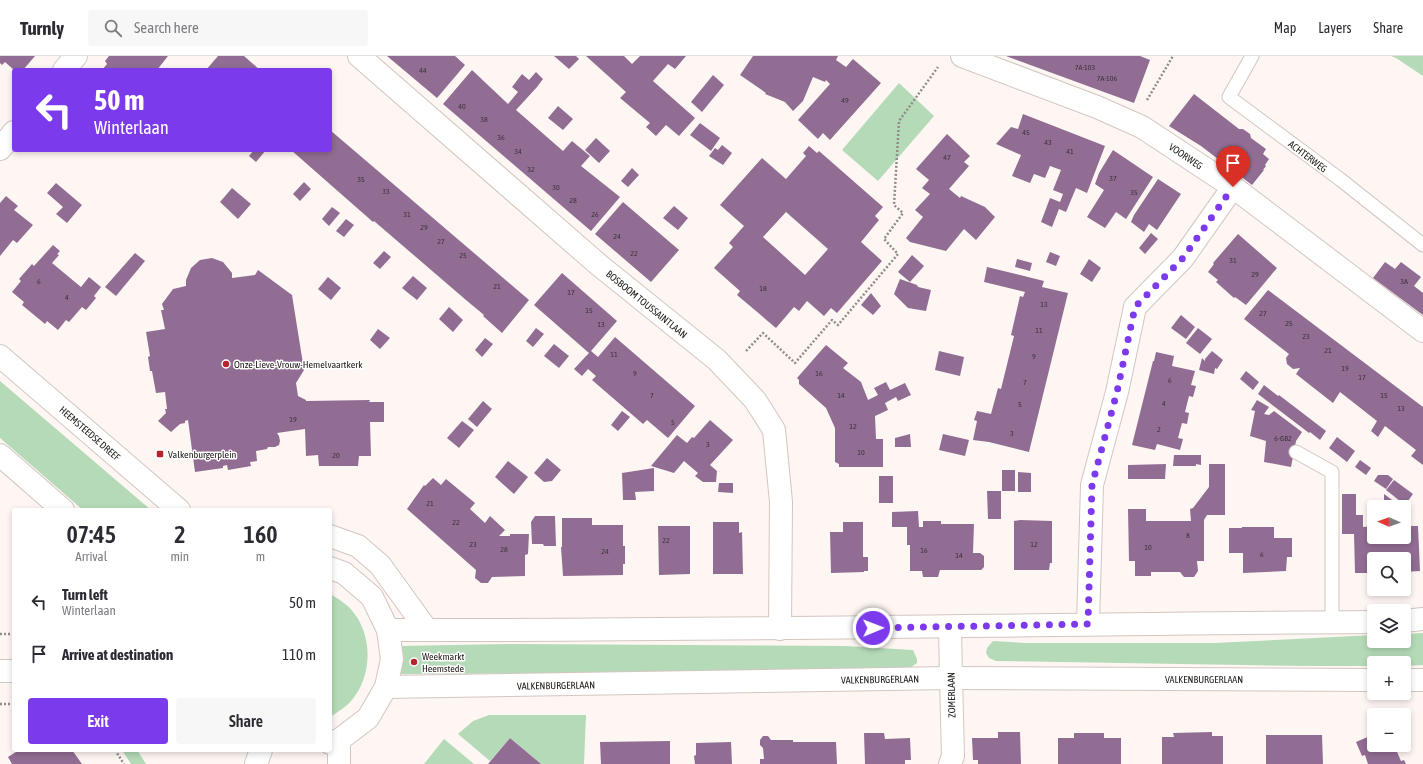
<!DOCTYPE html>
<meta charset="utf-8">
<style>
:root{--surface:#fff;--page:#f7f7f7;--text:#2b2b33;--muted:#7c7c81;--line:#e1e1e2;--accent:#7c3aed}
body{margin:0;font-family:"Asap Condensed",sans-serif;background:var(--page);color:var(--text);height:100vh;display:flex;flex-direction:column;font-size:15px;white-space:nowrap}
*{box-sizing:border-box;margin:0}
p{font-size:13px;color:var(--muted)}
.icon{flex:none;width:22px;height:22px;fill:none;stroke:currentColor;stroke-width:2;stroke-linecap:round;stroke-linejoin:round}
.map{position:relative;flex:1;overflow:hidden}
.details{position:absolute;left:12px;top:452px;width:320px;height:244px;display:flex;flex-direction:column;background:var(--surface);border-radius:4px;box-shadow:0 2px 6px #0003}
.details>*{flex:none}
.top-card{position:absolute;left:12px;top:12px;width:320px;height:84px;border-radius:4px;box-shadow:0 2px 6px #0003;background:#7c3aed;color:#fff;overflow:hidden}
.needle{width:26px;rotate:272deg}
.controls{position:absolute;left:1367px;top:444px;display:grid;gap:8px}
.controls a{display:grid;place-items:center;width:44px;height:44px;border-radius:4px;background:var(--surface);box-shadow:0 2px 6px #0003;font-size:20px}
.pin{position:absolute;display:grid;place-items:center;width:34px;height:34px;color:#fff;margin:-41px -17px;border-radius:50% 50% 50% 0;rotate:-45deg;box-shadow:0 0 4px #0007}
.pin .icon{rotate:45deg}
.me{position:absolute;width:44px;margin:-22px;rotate:89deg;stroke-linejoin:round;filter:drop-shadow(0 0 3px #0008)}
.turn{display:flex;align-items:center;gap:14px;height:84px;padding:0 16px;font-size:18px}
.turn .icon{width:52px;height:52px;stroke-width:2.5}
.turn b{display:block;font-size:28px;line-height:34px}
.eta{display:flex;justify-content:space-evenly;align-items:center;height:68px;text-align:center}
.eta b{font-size:24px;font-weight:600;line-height:28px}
.button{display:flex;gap:8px;margin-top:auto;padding:8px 16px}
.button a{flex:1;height:46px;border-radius:4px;background:var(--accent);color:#fff;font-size:16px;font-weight:600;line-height:46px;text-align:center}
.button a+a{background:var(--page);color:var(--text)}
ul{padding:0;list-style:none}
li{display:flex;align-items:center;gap:12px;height:52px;padding:0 16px}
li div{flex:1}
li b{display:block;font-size:15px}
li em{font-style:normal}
header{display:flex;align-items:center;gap:24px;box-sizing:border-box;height:56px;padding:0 20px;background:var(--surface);border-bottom:1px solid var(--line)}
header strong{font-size:19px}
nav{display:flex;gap:22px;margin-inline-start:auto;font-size:14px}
.search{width:280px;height:36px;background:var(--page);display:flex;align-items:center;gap:10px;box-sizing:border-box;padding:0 14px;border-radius:4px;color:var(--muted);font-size:15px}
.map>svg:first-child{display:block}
.green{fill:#b5dab7}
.building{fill:#916d94;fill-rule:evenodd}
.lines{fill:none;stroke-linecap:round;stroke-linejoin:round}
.service-casing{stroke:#d3c6c0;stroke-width:15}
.minor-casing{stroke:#d3c6c0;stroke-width:24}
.tertiary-casing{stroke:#d3c6c0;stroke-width:24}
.path{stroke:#928c89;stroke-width:2.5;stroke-dasharray:2 2;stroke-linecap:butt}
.service{stroke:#fff;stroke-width:13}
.minor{stroke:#fff;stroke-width:22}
.tertiary{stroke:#fff;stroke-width:22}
.route{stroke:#7c3aed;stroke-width:7;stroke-dasharray:0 12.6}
.poi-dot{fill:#b6252d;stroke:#fff;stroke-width:1.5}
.labels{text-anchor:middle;stroke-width:3;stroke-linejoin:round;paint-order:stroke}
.number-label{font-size:8px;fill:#3f333b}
.street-label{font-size:10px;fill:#24201d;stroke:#fff}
.poi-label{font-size:10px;fill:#24201d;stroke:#fff;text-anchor:start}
</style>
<header>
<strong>Turnly</strong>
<div class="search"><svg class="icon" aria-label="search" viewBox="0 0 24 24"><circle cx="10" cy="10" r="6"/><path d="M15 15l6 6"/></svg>Search here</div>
<nav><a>Map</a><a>Layers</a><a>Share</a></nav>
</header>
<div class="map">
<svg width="1423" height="708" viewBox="0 0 1423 708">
<rect width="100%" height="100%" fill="#fef6f2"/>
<g class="green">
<polygon points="1391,0 1423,0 1423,20 1396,2"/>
<polygon points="899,27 934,60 878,125 842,94"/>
<polygon points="0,325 151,454 83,454 0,382"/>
<path d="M330,538C339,543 348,549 354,557C373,582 372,620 352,644C346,651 338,656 330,661Z"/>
<polygon points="1423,577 1423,609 1404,610 1404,607 1374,607 1374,610 1309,610 996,605 989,602 986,597 987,592 993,585 1025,587 1215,587 1374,579 1374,585 1404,585 1404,578"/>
<polygon points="509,588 845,590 913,594 917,603 917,607 904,616 398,618 398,590"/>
<polygon points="489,659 586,659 584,708 541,708 510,682 490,705 458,678 473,665"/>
<polygon points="444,683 474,708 424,708"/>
<polygon points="122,694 137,694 146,708 131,708"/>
</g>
<g class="building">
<polygon points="0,0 35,0 23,14 14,14 5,6 2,9 0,7"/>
<polygon points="109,0 168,0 157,14 102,14 107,8 105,5"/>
<polygon points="218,0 244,0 260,14 206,14"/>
<polygon points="387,0 455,0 465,9 437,42"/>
<polygon points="554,0 576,0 579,3 569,13"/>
<polygon points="586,0 624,0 632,8 640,0 686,0 675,13 668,8 653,25 695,62 679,80 666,69 656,80 646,71 650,67 620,42 626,36"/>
<polygon points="753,0 838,0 836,4 846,11 853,3 881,27 830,84 823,77 818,83 798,64 830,28 826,24 825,26 813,21 803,45 793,55 785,46 765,38 766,37 740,19"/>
<polygon points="1006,0 1140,0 1150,4 1134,47"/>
<polygon points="472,14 508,48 518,36 512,31 522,18 529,24 536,16 543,23 537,31 516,54 563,95 572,85 590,100 581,110 620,141 591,175 443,48"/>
<polygon points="713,19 724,29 702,56 691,46"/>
<polygon points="1194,38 1239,73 1243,73 1250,78 1251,82 1266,93 1263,98 1269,103 1265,109 1266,110 1263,114 1264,114 1252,129 1201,90 1169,70"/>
<polygon points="558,50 573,63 563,74 548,62"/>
<polygon points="1023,58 1105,90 1087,137 1076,132 1066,156 1059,153 1052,171 1041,166 1050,142 1060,146 1063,138 1053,134 1061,114 1050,110 1045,122 1034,118 1030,127 1012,120 1021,99 996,88 1011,71 1018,73"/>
<polygon points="700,67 720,82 711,95 690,79"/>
<polygon points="330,74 529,244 502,277 483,260 484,259 466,244 374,165 373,166 291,94 330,94"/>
<polygon points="947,78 970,100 964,106 969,110 949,133 960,142 961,140 985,151 995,161 976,184 964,173 946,195 910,186 906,182 923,161 915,154 930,138 922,132 929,124 916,113"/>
<polygon points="596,82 610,95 599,107 585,94"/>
<polygon points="722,89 732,97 723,109 709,100 715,92 718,94"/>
<path d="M809,90L817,97L819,95L883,151L875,160L879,164L861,186L882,205L837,257L831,252L824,260L807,245L799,255L794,251L776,272L737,239L740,235L714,212L733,191L729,187L744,170L720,149L762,102L786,123L806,100L803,97ZM786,156L828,193L805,219L763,181Z"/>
<polygon points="254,94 266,94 256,106 249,100"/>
<polygon points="1113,94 1153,121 1126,163 1116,156 1105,172 1087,161 1104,134 1095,128 1099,117"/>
<polygon points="632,112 639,119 628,131 621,125"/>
<polygon points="1158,123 1181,138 1157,174 1149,168 1144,176 1131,166 1134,159"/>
<polygon points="304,126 311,133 300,145 293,138"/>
<polygon points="56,127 82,149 67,167 56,158 63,151 47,137"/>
<polygon points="232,132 251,148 238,163 220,146"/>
<polygon points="6,140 18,150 14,154 33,169 17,187 13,184 0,200 0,147"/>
<polygon points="623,146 679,194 651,226 595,178"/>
<polygon points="674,150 688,162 678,174 663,162"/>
<polygon points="332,151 340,157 329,170 322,163"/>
<polygon points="346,163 354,169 344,181 336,175"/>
<polygon points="1151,177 1158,183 1145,198 1139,192"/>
<polygon points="1238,178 1277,212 1246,249 1235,241 1234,242 1216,226 1218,224 1208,216 1214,208 1213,207"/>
<polygon points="53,189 60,195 57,198 59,199 52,207 81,231 89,221 101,231 94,240 96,242 86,254 82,251 69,266 66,264 58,274 47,265 45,268 22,249 24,246 12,236 21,225 19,223 32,208 34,210"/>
<polygon points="384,195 391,201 380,213 373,207"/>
<polygon points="1050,196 1060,200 1056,210 1046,206"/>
<polygon points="135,197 145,205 116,240 105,231"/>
<polygon points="912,199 924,210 910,226 898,216"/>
<polygon points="212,202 223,206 232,217 232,222 255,219 258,214 292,239 304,314 296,327 298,340 306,344 306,345 370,344 369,346 384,346 384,366 370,366 371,400 359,400 358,410 319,410 318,399 306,400 305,373 277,377 279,380 280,385 279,389 275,391 268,391 267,393 256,395 257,405 250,406 251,410 228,414 227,409 223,410 223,412 195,416 188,364 185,365 185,367 180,368 171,376 158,365 166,357 165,353 167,353 165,336 156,337 152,315 150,315 148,301 150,300 146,276 165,273 161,254 164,254 162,248 173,233 186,230 186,224 191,212 200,204"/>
<polygon points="1017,203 1032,207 1030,215 1015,211"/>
<polygon points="1089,203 1101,212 1092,226 1080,218"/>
<polygon points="1385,206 1395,213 1401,206 1421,221 1414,230 1423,237 1423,259 1373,222"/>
<polygon points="987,211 1044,225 1042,231 1068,237 1029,396 989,386 973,384 977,365 974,364 977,355 991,358 998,332 1001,333 1014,280 1011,279 1020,240 1023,241 1025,236 984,226"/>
<polygon points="562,217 617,265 591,295 598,301 615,281 695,350 668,382 647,364 643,368 592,324 596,320 588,313 582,320 574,313 589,297 534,249"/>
<polygon points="413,220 427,232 417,244 402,232"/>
<polygon points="328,221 341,232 331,244 318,233"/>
<polygon points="900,223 917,229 918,231 931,234 926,255 908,252 894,238"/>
<polygon points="1268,234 1423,351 1423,409 1411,400 1416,394 1385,370 1378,381 1371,375 1377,365 1340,336 1333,347 1296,318 1300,312 1293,313 1287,308 1286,302 1289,298 1244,263"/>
<polygon points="871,237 881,250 873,259 861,249"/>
<polygon points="449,251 463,264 453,276 439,263"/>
<polygon points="1181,259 1195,271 1186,283 1171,272"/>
<polygon points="536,272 544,278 533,291 526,285"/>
<polygon points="1198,272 1212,283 1200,298 1186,287"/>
<polygon points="378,273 390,282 380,293 370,284"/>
<polygon points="485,282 493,288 482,301 475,294"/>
<polygon points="554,288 569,300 559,312 544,300"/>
<polygon points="826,289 848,307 843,312 861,326 868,344 878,339 874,332 886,326 890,334 905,327 911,339 898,345 896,341 885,347 888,354 875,360 876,383 883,383 883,411 839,411 839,408 835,406 835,372 826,352 799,328 799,324 797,322"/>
<polygon points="939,295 964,301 960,320 935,314"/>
<polygon points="1212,295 1223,304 1217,313 1215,312 1214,318 1199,314 1202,302 1205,305 1205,303"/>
<polygon points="1156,296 1174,300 1172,310 1195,315 1191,329 1196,330 1193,341 1189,340 1185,356 1189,357 1187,368 1182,367 1178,382 1183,383 1180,394 1157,388 1155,394 1132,389 1153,305 1154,305"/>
<polygon points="1246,315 1259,326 1253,334 1240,323"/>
<polygon points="1264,329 1278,340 1279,339 1326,375 1320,384 1310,376 1309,377 1258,338"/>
<polygon points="1257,344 1269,351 1264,358 1269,359 1274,355 1302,376 1296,385 1291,411 1264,406 1266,385 1250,380 1255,355 1251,354"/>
<polygon points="483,345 492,353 477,371 468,363"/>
<polygon points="622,355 630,361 618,375 611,369"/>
<polygon points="710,364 733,384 710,409 717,415 716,426 703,426 695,420 698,417 684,405 674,417 651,410 677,379 687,387 692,381 694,382"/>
<polygon points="462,365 474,374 459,392 447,382"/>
<polygon points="910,378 911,391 895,391 895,382"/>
<polygon points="943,378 969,384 965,400 939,394"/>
<polygon points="1337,381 1355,395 1347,406 1329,392"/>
<polygon points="1174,399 1201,399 1201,409 1196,408 1196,410 1173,410"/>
<polygon points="547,402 561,414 552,425 544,426 534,417"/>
<polygon points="1360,404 1371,412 1366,419 1355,411"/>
<polygon points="508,405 528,421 514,438 495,421"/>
<polygon points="1166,408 1165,423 1128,423 1128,409"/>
<polygon points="1209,408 1225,408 1225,459 1207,459 1204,464 1204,505 1197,505 1198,515 1194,521 1184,521 1180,516 1151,516 1151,520 1135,520 1135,505 1129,505 1128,453 1146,453 1146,465 1191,465 1190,453 1193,452 1209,431"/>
<polygon points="654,412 654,435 635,436 636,444 623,444 622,417"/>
<rect x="1002" y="414" width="13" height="21"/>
<polygon points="1018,416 1031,417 1031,436 1018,436"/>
<polygon points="1378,419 1388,419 1393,423 1386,433 1374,425"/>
<rect x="879" y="420" width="14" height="27"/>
<polygon points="433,422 441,429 446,423 475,447 470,453 485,467 490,460 505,474 499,480 510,480 510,478 529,478 528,498 525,499 525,520 492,521 488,527 481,527 475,522 476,514 407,453 424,429 425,430"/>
<polygon points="1394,424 1413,438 1405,449 1386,434"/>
<polygon points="719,427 733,427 733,437 718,436"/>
<polygon points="987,435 1001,435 1001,463 988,463"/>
<polygon points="1342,438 1356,438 1356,459 1363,459 1363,471 1374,470 1374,481 1404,481 1404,470 1418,470 1420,515 1404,516 1404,503 1374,503 1374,517 1355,517 1354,478 1342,478"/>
<polygon points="1384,438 1399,449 1397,451 1384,451"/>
<polygon points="918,455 919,471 923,471 923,465 941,465 941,468 974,468 973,497 980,497 984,500 984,511 981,514 940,514 938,521 923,521 922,515 910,515 910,489 907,489 907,471 892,471 892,456"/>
<polygon points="535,460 555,460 556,490 544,490 543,488 532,488 531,466"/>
<polygon points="562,462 592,462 592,469 623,469 623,490 625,490 625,508 623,508 623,519 563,520 561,491 562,491"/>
<polygon points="1020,464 1052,465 1052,507 1050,507 1049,514 1014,514 1014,465"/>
<polygon points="713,466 739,466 739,477 742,476 743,518 713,518"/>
<polygon points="843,466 863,466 863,501 868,501 868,515 864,515 864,516 831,517 830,476 843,476"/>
<polygon points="658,470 690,470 690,518 659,519"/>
<polygon points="1242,471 1274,471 1274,482 1292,482 1292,501 1287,501 1286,515 1243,517 1243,497 1229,497 1229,472 1242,472"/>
<polygon points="998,676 1020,676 1021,708 978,708 978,704 973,704 972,682 998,682"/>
<polygon points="1212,676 1212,680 1223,680 1223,708 1162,708 1162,681 1174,681 1173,677"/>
<polygon points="864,677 884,677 885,683 910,682 911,704 905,704 905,708 865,708"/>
<polygon points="1074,677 1104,677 1104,682 1121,682 1121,708 1058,708 1058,682 1074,682"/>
<polygon points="1266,679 1322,679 1323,708 1266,708"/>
<polygon points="763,680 768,680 771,684 793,684 793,686 836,686 837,708 760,708 760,703 764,703 763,692 760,689 760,684"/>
<polygon points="1370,680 1373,686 1374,685 1374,689 1394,689 1401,705 1404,704 1406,708 1368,708 1365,699 1362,700 1356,686"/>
<polygon points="510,682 541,708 488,708"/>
<polygon points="670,685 670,708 601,708 600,686"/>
<polygon points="731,686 732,708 695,708 694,700 696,699 696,687"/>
<polygon points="19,694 72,694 82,708 12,708 8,701"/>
</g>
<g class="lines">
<defs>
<g id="service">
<polyline points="1252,0 1229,41 1341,124 1423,189"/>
<polyline points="1296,396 1332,416 1332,566"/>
</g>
<g id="minor">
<polyline points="359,0 599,209 717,304 755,344 774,374 781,446 780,573"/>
<polyline points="962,0 1097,51 1142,71 1233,131 1423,275"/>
<polyline points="64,14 76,0"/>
<polyline points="0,93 14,76"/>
<polyline points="330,480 358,490 380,509 427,574"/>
<polyline points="1088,568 1092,429 1117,336 1135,251 1183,202 1233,131"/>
<polyline points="339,684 339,708"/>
<polyline points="256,708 261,694"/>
<polyline points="950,708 953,700 951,622"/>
</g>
<g id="tertiary">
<polyline points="0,300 179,454"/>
<polyline points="0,399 63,454"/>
<polyline points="330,512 344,517 372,541 388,574 392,603 386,631 368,662 339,684 330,687"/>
<polyline points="1404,565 1423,563"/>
<polyline points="950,571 951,622"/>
<path d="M388,574C717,575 1045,568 1374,566"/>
<polyline points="0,615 14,615"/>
<polyline points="1404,624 1423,624"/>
<polyline points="386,631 951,622 1374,624"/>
</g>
</defs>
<use href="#service" class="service-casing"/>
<use href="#minor" class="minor-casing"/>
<use href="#tertiary" class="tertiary-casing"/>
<g class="path">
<polyline points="1147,44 1173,0"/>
<polyline points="746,295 763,277 795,307 832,264 838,269 898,198 884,183 903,157 894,149 899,65 938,11"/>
<polyline points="0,578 14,578"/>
<polyline points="0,648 14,648"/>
<polyline points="115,694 124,708"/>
</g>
<use href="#service" class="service"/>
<use href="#minor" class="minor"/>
<use href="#tertiary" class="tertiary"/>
</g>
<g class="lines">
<polyline class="route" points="873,572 1088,568 1092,429 1117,336 1135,251 1183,202 1233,131"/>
</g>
<g class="poi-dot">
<circle cx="226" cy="308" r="4"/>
<rect x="156" y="394" width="8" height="8" rx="2"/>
<circle cx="414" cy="606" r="4"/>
</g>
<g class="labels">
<g class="number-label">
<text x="1085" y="14">7A-103</text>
<text x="423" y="17">44</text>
<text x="1107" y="25">7A-106</text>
<text x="845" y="47">49</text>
<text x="462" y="53">40</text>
<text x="484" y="66">38</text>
<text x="1026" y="79">45</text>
<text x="501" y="84">36</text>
<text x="1048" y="89">43</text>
<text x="518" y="98">34</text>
<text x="1070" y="98">41</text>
<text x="947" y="104">47</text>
<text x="531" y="116">32</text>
<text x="1113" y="125">37</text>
<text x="361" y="126">35</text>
<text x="556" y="134">30</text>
<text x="386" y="138">33</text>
<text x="1134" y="139">35</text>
<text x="573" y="147">28</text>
<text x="407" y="161">31</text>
<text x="595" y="161">26</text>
<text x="424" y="174">29</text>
<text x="617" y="183">24</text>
<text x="441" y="188">27</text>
<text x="634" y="200">22</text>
<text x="463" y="202">25</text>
<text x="1233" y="207">31</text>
<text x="1255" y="221">29</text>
<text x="39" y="228">6</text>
<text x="1404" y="228">3A</text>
<text x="497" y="233">21</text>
<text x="763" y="235">18</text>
<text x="571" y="239">17</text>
<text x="67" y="244">4</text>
<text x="1044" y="251">13</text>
<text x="589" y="257">15</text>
<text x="1263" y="260">27</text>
<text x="1289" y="270">25</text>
<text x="601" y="271">13</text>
<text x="1039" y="277">11</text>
<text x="1306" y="283">23</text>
<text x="1328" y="297">21</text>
<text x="614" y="301">11</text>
<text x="1034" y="303">9</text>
<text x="1345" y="315">19</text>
<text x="635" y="320">9</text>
<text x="819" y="320">16</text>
<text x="1362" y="324">17</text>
<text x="1170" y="327">6</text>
<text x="1025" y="329">7</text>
<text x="652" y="342">7</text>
<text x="841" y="342">14</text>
<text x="1384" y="342">15</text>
<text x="1164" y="350">4</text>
<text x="1020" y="351">5</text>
<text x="1401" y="355">13</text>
<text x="293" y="366">19</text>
<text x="673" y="369">5</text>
<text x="853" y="373">12</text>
<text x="1159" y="376">2</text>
<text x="1012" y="380">3</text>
<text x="1283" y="385">6-GB2</text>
<text x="708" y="391">3</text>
<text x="861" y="399">10</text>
<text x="336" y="402">20</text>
<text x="430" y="450">21</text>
<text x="456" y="469">22</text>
<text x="1188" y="482">8</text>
<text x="666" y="487">22</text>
<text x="473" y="491">23</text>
<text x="1034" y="491">12</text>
<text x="1148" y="494">10</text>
<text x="504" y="496">28</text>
<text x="924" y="497">16</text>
<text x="605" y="498">24</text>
<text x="1262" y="501">6</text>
<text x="959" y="502">14</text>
</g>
<g class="street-label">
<text transform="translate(1186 100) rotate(34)" y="4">VOORWEG</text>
<text transform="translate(1308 100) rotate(37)" y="4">ACHTERWEG</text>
<text transform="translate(647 248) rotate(39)" y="4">BOSBOOM TOUSSAINTLAAN</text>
<text transform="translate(90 377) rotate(41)" y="4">HEEMSTEEDSE DREEF</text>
<text transform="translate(880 623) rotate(-1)" y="4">VALKENBURGERLAAN</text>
<text x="1204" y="627">VALKENBURGERLAAN</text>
<text transform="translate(556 629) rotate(-1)" y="4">VALKENBURGERLAAN</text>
<text transform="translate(951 639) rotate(-91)" y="4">ZOMERLAAN</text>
</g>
<g class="poi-label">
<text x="234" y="312">Onze-Lieve-Vrouw-Hemelvaartkerk</text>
<text x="168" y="402">Valkenburgerplein</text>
<text x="422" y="604">Weekmarkt<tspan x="422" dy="12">Heemstede</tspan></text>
</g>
</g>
</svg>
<div class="controls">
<a><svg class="needle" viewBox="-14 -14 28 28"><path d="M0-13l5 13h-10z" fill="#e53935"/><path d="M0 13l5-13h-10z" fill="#7c7c81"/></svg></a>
<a><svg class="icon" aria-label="search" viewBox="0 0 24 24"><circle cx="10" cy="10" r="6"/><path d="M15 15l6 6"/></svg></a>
<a><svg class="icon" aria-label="layers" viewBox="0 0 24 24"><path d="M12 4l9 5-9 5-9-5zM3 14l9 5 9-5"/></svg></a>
<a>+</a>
<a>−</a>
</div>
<div class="pin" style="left:1233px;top:131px;background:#d93025"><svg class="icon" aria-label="arrive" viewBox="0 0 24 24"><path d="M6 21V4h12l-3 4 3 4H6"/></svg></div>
<svg class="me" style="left:873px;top:572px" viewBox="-20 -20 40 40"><circle r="17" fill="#7c3aed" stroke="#fff" stroke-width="3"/><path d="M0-11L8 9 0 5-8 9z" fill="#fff"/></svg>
<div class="top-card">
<div class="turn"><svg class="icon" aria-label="left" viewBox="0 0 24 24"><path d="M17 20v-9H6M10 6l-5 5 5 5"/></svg><div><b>50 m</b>Winterlaan</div></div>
</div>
<section class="details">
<div class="eta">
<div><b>07:45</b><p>Arrival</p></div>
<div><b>2</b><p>min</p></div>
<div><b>160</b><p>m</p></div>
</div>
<ul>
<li><svg class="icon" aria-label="left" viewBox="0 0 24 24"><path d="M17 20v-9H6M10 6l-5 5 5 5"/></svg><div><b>Turn left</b><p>Winterlaan</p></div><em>50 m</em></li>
<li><svg class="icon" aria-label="arrive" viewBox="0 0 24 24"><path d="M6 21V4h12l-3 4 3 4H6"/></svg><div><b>Arrive at destination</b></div><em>110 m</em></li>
</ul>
<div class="button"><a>Exit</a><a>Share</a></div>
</section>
</div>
